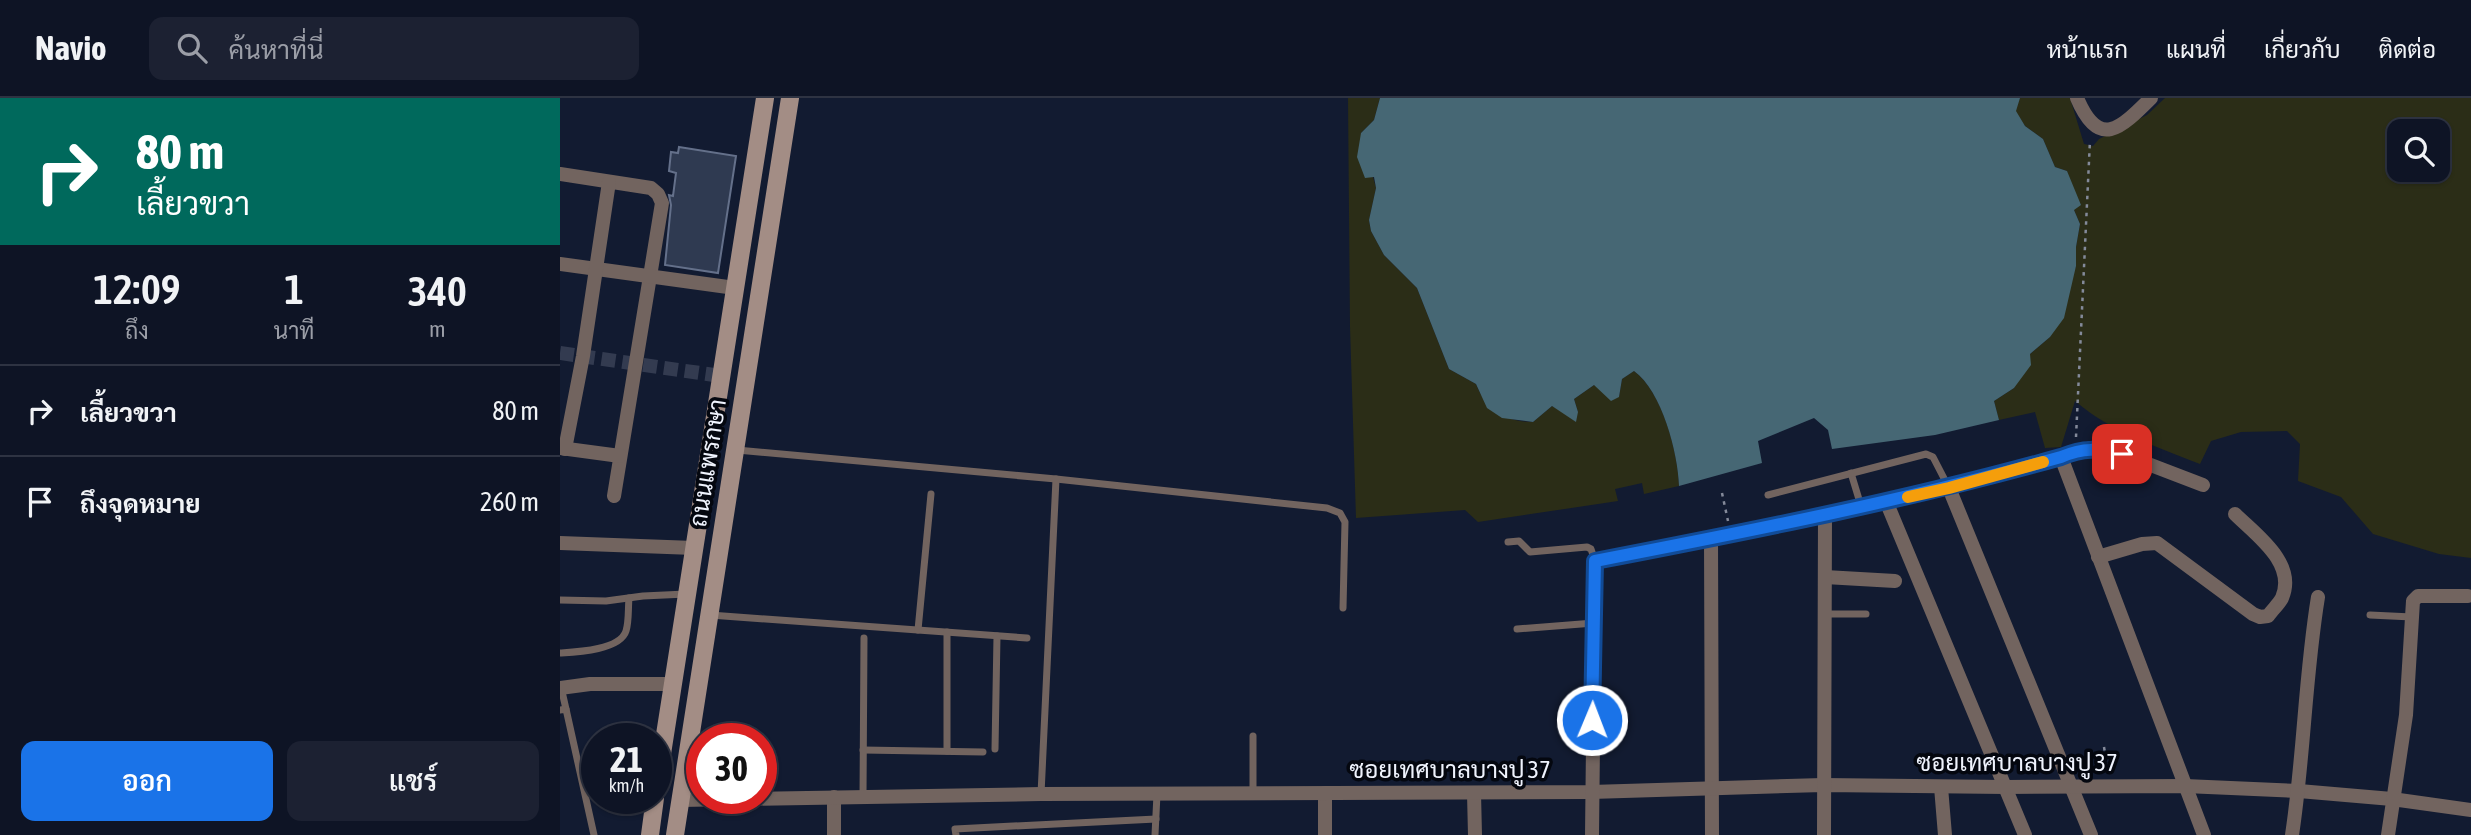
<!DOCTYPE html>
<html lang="th">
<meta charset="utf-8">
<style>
:root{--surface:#0e1425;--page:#1c2132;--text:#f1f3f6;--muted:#9b9ea7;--line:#2e3342;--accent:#1a73e8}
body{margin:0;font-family:"Asap Condensed",Sarabun,sans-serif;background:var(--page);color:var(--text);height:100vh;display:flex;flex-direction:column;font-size:26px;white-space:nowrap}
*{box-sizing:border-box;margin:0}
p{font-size:23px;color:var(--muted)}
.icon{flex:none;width:38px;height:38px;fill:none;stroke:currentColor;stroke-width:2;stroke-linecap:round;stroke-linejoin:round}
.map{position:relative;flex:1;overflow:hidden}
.side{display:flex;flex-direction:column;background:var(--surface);width:560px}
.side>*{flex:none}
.banner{background:#00695c;color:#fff;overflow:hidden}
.buttons{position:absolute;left:1827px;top:21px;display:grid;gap:14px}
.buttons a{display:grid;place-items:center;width:63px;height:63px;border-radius:14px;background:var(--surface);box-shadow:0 2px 5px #0004,0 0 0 2px var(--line);font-size:35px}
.speed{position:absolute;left:21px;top:625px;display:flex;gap:14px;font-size:35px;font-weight:700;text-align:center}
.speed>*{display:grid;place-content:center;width:91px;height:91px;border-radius:50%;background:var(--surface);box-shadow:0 2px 5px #0004,0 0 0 2px var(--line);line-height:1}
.speed small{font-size:18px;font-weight:400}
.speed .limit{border:10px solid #d22;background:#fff;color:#111}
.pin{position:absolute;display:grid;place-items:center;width:60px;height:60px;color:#fff;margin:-30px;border-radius:14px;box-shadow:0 4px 10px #0006}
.me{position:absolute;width:77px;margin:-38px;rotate:1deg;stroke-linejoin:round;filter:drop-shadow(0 0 5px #0008)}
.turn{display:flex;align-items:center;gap:24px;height:147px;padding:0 21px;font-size:32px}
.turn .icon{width:91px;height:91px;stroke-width:2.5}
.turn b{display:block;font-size:49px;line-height:60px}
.eta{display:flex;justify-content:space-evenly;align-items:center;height:119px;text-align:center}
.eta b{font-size:42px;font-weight:600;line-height:49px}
.primary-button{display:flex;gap:14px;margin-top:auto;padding:14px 21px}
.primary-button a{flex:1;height:80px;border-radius:14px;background:var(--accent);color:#fff;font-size:28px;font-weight:600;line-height:80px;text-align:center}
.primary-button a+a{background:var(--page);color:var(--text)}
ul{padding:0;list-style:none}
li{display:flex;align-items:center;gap:21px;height:91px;padding:0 21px;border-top:2px solid var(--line)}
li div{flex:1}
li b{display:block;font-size:26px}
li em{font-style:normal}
header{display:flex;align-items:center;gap:42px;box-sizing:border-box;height:98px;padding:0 35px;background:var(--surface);border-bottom:2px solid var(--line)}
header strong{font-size:33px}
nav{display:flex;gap:38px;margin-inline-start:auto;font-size:24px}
.search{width:490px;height:63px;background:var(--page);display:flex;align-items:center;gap:18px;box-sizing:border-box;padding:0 24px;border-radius:14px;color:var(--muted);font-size:26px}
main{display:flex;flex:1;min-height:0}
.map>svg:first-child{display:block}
.green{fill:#2b2d17;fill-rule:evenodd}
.water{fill:#466774}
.building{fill:#2f3a51;stroke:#64708a;stroke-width:2}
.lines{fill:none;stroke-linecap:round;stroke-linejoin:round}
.minor-tunnel{stroke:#333b50;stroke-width:14;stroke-dasharray:14 7;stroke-linecap:butt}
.path{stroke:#848a9a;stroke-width:2.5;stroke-dasharray:3.5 5;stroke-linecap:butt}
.service{stroke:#72645f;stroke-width:7}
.minor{stroke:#72645f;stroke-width:14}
.secondary{stroke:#a38d85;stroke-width:18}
.route-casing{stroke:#114b97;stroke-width:18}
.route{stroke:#1a73e8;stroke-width:12}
.slow{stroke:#f59e0b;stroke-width:12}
.labels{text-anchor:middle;stroke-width:7;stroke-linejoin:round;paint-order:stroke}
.street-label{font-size:24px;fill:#eff3fd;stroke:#04070f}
</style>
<header>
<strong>Navio</strong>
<div class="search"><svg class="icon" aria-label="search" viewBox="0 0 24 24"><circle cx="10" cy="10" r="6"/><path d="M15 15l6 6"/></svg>ค้นหาที่นี่</div>
<nav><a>หน้าแรก</a><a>แผนที่</a><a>เกี่ยวกับ</a><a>ติดต่อ</a></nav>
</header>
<main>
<section class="side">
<div class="banner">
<div class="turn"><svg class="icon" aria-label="right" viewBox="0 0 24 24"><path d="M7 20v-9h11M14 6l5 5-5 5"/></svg><div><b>80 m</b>เลี้ยวขวา</div></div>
</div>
<div class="eta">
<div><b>12:09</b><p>ถึง</p></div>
<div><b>1</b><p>นาที</p></div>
<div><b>340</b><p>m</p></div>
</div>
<ul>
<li><svg class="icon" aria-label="right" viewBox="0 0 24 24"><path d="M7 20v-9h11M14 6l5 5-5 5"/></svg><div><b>เลี้ยวขวา</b></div><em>80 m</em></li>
<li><svg class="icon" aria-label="arrive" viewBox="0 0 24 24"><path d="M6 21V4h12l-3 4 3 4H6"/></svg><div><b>ถึงจุดหมาย</b></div><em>260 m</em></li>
</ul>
<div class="primary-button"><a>ออก</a><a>แชร์</a></div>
</section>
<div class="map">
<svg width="1911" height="737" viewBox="0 0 1911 737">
<rect width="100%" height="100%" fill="#121b31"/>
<g class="green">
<path d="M788,0H820L814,22L801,35L816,90L809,122L811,133L824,157L857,190L889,271L916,286C926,312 946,324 973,324L992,308L1005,315L1018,314L1014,301L1034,287L1059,299L1062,281L1074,273C1102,293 1118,354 1119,388L1084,396L1082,385L1055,391L1058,403L918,424L905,412L796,420L790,229Z"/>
<path d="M1460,0H1510L1524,46L1533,48L1539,41L1587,17L1605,0H1911V460L1879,456L1813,436L1781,399L1738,383L1740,346L1727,333L1681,334L1651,343L1640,366C1595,348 1553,335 1515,303L1501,349L1485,350L1475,314L1439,322L1434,303L1454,290L1470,256L1490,239L1516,168V149L1520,126L1514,112L1507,73L1495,69L1483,41L1465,28L1455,13ZM1839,33H1878V72H1839Z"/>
</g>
<path class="water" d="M820,0H1460L1456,13L1465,28L1483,41L1495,69L1507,73L1521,107L1514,112L1520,126L1516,149V168L1504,220L1490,239L1470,256L1471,267L1454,290L1434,303L1439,322L1375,337L1272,351L1268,332L1254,320L1198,343L1202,365L1119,388C1118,355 1102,293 1074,273L1062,281L1059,299L1051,303L1034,287L1014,301L1018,314L1016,324L992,308L973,324L942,320L927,310L916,286L889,271L857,190L824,157L811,133L809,122L816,90L814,79L805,80L797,59L801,35L814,22Z"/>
<polygon class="building" points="119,49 176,58 158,175 105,167 111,107 109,97 113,98 116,75 109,73 111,54 118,55"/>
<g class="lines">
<polyline class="minor-tunnel" points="0,255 161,278"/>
<g class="path">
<polyline points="1516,339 1530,42"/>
<polyline points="1162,395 1168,423"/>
<polyline points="1544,649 1548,673"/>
</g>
<g class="service">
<polyline points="177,352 496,381 767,410 780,415 785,424 783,510"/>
<polyline points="1291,375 1301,408"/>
<polyline points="1208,397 1366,356 1373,359 1389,390"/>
<polyline points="948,444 959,443 970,454 1027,449 1031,451 1035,463"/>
<polyline points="0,502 46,503 83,498 126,496"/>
<polyline points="1265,516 1306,516"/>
<polyline points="150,517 467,540"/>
<polyline points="1810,517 1852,519"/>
<polyline points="957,531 1034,525"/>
<polyline points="358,532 371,396"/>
<polyline points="387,534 387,653"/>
<path d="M0,555C17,554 60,552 66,533C69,524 68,511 69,500"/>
<polyline points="1,589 6,611"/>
<polyline points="0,612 6,611 34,737"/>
<polyline points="693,638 693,695"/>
<polyline points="435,651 437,538"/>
<polyline points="303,652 423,654"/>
<polyline points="481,696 496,381"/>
<polyline points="303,699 304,540"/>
<polyline points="396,737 395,731 596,721"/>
<polyline points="595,737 597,696"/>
</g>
<g class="minor">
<path d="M1517,0C1539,52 1560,31 1591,0"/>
<polyline points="0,76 91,90 98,96 102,105 54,398"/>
<polyline points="0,166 175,190"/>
<polyline points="0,350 60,358"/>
<polyline points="5,351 23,258 49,84"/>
<polyline points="1501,359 1644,737"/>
<polyline points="1389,390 1531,737"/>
<polyline points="1326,403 1465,737"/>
<polyline points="1151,441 1152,737"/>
<polyline points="0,445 134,450"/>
<path d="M1538,459L1582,446L1597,445L1693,516L1700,519L1708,518C1712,512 1719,506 1722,500C1737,465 1696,437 1675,416"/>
<polyline points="1265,479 1335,483"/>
<polyline points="0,590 30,586 113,586"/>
<polyline points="1381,689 1385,737"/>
<polyline points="765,695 765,737"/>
<polyline points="914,695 915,737"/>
<polyline points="274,699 274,737"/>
<polyline points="120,702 481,696 1031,694 1263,687 1446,689 1625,688 1739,693 1832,701 1911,712"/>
<polyline points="1032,737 1035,463 1151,441 1389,390 1531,350 1562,356 1643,387"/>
<polyline points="1264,737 1265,416"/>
<path d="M1732,737C1744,658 1745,578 1758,499"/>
<polyline points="1828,737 1846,617 1853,503 1858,498 1908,498"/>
</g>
<g class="secondary">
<polyline points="96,694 205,0"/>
<polyline points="90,737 95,700"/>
<polyline points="115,737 230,0"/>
</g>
</g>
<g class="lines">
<defs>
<path id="route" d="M1032,622L1035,463C1191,433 1347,402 1501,359C1525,349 1536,351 1562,356"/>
</defs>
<use href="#route" class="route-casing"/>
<use href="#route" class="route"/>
<polyline class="slow" points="1348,399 1389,390 1483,364"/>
</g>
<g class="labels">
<g class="street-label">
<text transform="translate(148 365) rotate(-81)" y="8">ถนนแพรกษา</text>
<text x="1457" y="673">ซอยเทศบาลบางปู 37</text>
<text x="890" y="680">ซอยเทศบาลบางปู 37</text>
</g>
</g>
</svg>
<div class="buttons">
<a><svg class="icon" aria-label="search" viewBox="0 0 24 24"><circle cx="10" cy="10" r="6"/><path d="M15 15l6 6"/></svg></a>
</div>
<div class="speed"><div>21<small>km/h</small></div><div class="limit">30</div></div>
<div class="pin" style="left:1562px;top:356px;background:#d93025"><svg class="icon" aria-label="arrive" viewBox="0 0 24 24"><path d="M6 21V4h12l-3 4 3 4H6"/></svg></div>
<svg class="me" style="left:1032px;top:622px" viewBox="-20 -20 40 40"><circle r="17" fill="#1a73e8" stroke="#fff" stroke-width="3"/><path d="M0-11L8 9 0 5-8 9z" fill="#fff"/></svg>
</div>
</main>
